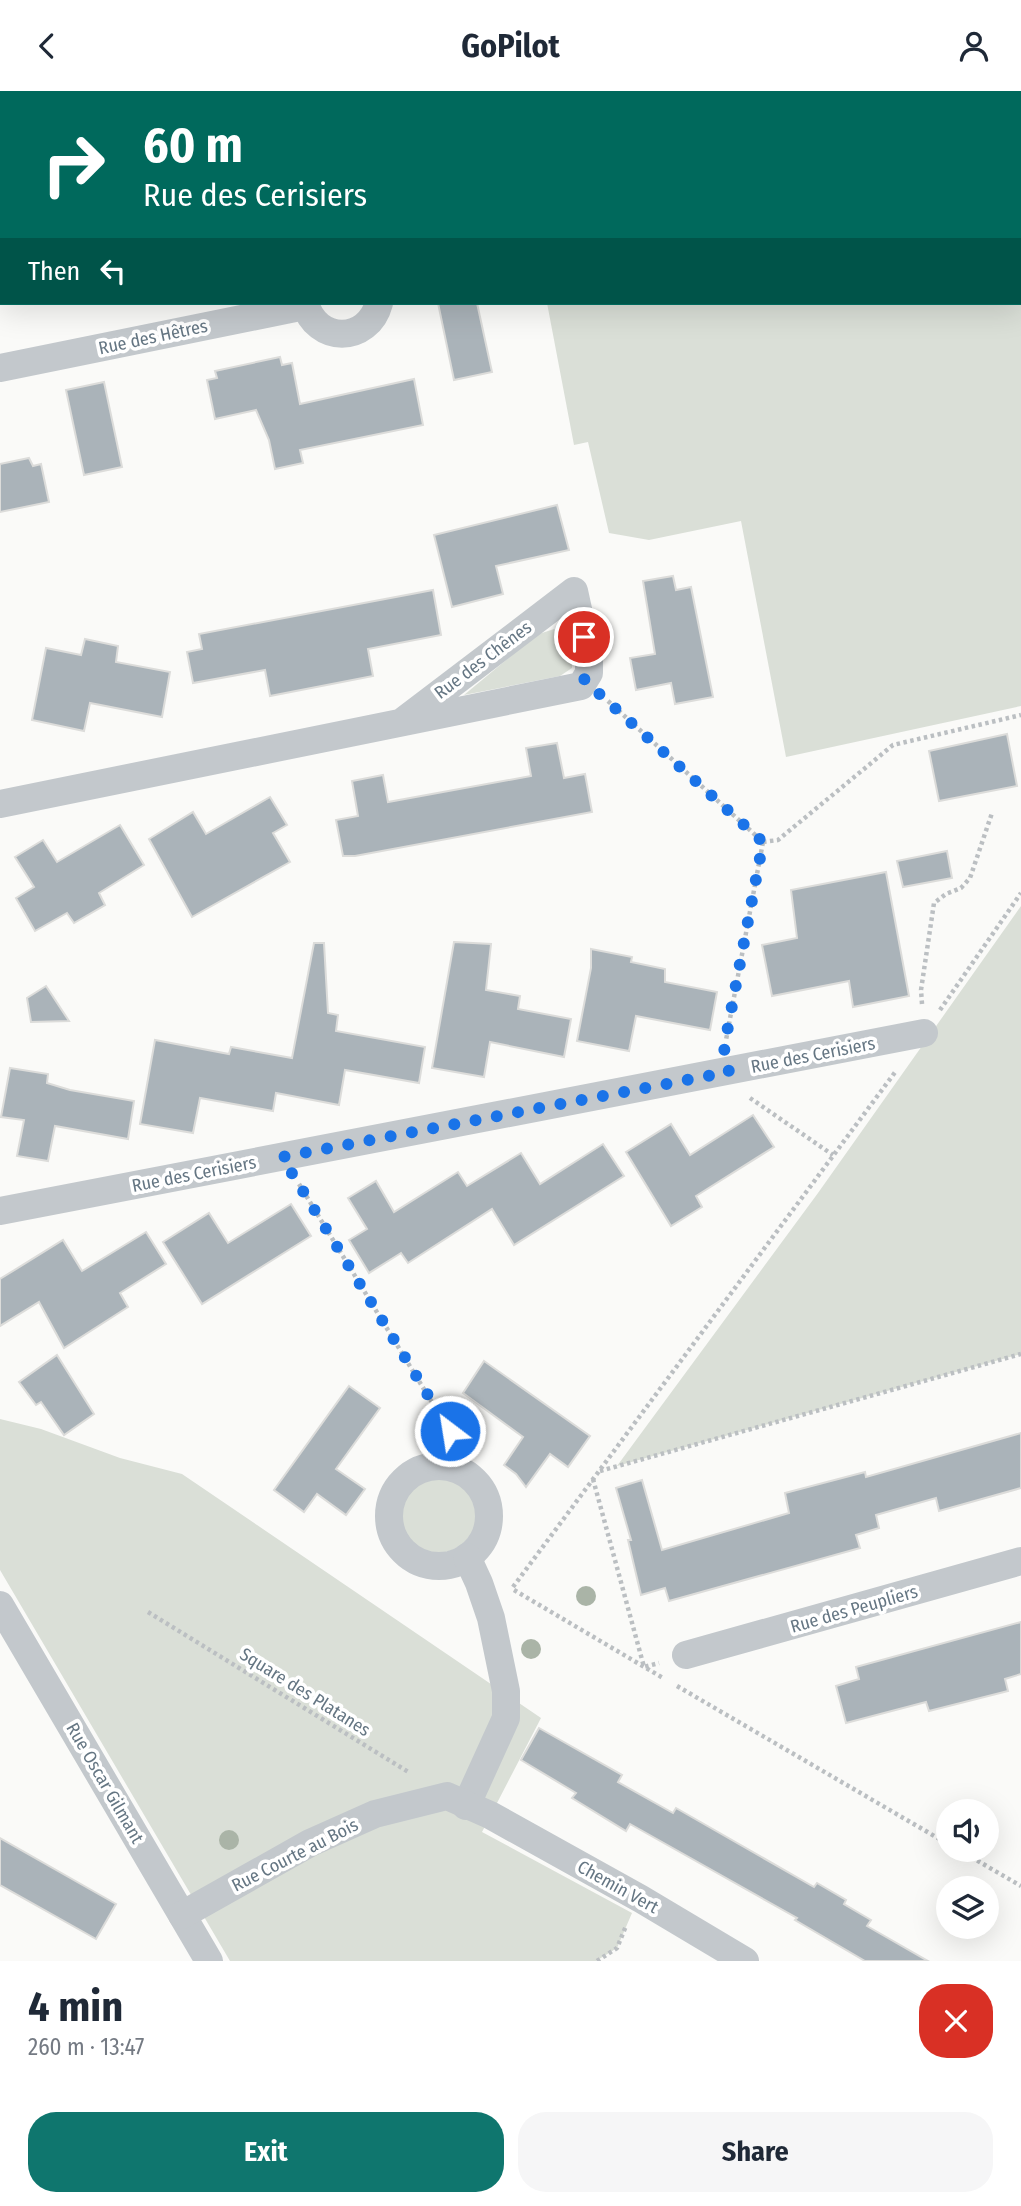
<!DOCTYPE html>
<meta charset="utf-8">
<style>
:root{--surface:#fff;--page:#f6f6f7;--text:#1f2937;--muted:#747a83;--accent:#0f766e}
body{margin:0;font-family:"Fira Sans Condensed",sans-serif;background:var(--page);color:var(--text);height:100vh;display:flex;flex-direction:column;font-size:26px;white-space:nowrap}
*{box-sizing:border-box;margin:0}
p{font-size:23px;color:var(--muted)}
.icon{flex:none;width:38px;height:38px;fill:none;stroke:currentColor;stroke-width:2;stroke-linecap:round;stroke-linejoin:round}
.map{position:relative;height:1870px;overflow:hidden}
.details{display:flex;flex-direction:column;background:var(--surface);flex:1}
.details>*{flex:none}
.hud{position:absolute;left:0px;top:0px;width:1022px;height:214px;box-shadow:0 7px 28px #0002;background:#00695c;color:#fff;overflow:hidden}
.fabs{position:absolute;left:936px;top:1708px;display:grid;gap:14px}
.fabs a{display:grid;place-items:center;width:63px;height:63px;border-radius:50%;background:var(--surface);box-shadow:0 7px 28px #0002;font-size:35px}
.pin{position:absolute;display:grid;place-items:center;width:60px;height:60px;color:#fff;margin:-30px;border:4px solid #fff;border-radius:50%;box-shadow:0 2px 7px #0007}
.me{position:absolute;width:77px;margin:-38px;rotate:329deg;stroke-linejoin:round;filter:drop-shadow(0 0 5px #0008)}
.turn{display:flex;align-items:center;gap:24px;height:147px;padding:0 28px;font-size:32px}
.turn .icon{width:91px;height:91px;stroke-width:2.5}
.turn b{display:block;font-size:49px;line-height:60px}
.then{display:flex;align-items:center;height:66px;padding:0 28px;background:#0003;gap:14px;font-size:26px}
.round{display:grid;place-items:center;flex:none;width:74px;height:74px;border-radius:28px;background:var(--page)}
.overview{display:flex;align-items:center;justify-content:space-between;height:119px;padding:0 28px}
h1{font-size:42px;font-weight:700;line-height:52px}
.cta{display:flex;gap:14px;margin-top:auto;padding:14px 28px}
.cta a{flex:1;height:80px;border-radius:28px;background:var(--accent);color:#fff;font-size:28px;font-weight:700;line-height:80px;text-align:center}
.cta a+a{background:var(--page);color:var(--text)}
header{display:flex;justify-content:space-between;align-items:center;height:91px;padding:0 28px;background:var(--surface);font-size:32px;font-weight:700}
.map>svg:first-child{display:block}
.green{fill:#dadfd7}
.building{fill:#aab3b9;stroke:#dcdcda;stroke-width:2}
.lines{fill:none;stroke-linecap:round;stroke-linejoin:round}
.path{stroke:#bbbfc2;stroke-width:4.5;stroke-dasharray:3.5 3.5;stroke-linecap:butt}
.street{stroke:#c3c8cc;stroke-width:28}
.tree{fill:#aab4a7}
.route{stroke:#1a73e8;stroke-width:12;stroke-dasharray:0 21.6}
.labels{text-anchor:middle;stroke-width:7;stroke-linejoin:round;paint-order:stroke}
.street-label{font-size:18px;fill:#657683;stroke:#fff}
</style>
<header><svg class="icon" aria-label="back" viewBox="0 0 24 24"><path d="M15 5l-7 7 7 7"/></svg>GoPilot<svg class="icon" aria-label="person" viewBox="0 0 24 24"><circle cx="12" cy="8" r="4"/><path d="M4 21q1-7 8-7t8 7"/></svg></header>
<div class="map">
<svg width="1021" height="1870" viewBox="0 0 1021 1870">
<rect width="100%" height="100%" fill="#fafaf8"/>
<g class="green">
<polygon points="0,0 123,0 124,2 2,2 2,44 0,45"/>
<polygon points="367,0 1021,0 1021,615 786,666 741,430 649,449 609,442 588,351 574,354 547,212 1020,212 1020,2 367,2"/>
<polygon points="554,538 572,560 572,577 560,585 464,604 536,544"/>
<polygon points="1021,815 1021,1263 617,1375 818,1102"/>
<polygon points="0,1328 41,1338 120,1367 182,1383 541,1627 482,1741 632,1822 617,1857 596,1870 230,1870 0,1479"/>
<circle cx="437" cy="1422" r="40"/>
</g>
<g class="building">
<polygon points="438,212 477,212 492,281 454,289"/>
<polygon points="280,266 282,274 292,272 300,313 414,288 423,334 300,359 303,372 275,378 269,349 256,319 215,328 207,289 217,287 215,280"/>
<polygon points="104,291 122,376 84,384 66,299"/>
<polygon points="29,367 33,375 41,373 49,411 0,421 0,373"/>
<polygon points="557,414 569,459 496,475 503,503 452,516 434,444"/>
<polygon points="673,485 676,499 691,496 713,606 675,613 671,592 636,599 630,567 655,563 643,490"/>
<polygon points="433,499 441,544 368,558 373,585 270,605 265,579 193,592 187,561 202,558 199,543"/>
<polygon points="85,548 118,555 116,571 170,581 162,626 90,612 84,640 32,629 46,557 81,564"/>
<polygon points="1007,643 1017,695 939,710 929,660"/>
<polygon points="557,652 564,687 585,683 592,721 355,765 343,765 336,729 358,725 352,690 383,684 388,711 531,685 526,657"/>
<polygon points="270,706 287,734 273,742 290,771 192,826 149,748 193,721 206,743"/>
<polygon points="120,734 144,774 99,802 105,814 74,832 67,822 35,840 16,807 34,796 15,766 43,749 57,771"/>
<polygon points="947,760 952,787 903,796 897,770"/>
<polygon points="886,781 909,905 853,916 849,890 772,905 762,854 797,847 791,799"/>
<polygon points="454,851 491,853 486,899 520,905 518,918 571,928 564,966 490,951 484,986 432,977"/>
<polygon points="314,852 324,852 328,922 338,924 336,940 425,956 419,992 345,979 339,1014 276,1002 273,1020 200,1007 193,1042 140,1033 155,949 229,963 231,956 292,967"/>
<polygon points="591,858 632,866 631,871 665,878 665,891 717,901 710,939 636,925 629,960 577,950 591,877"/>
<polygon points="46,895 69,930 31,931 27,907"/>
<polygon points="10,977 48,983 47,992 70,999 134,1010 128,1048 55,1035 48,1070 17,1065 24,1029 1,1026"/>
<polygon points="753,1024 774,1056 696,1105 702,1116 671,1135 626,1061 671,1033 690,1064"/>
<polygon points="603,1053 624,1085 514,1154 492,1118 408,1172 401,1162 369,1182 349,1149 367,1138 348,1107 376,1090 394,1121 458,1081 467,1095 521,1062 540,1093"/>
<polygon points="291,1113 311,1145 202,1213 163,1151 209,1122 228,1152"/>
<polygon points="146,1141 166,1173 120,1202 128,1216 64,1257 39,1211 0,1235 0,1188 63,1149 82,1180"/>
<polygon points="57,1264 94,1323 64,1344 41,1311 36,1314 19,1291"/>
<polygon points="484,1270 590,1345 568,1376 550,1363 526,1396 516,1383 504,1374 523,1346 463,1302"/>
<polygon points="349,1295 380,1317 336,1378 365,1398 346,1424 317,1403 304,1421 274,1399"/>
<polygon points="1021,1342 1021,1397 939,1420 936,1407 876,1424 879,1437 856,1444 860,1457 669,1510 665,1497 641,1504 628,1449 631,1449 616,1397 642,1389 662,1459 789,1422 785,1402 865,1381 866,1386"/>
<polygon points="1021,1531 1021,1583 1005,1588 1008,1600 929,1620 926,1611 846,1632 836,1595 859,1588 856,1576"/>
<polygon points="539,1637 622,1684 618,1691 673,1722 676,1717 814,1796 817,1792 846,1809 844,1813 871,1829 867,1835 928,1870 865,1870 795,1829 797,1827 630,1733 626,1740 572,1707 576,1702 521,1669"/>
<polygon points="0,1747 116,1813 96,1848 0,1794"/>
</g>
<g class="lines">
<g class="path">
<polyline points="608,610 763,751 726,949"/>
<polyline points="763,751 778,749 893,654 1021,624"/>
<polyline points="922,913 921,899 934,812 946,803 961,797 970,787 992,722"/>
<polyline points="940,919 1021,802"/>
<polyline points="750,1007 833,1064"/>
<polyline points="299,1093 450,1341 451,1376"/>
<polyline points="600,1380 1021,1263"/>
<polyline points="593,1388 644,1576 659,1572"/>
<polyline points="513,1496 896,980"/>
<polyline points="514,1499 663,1587"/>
<polyline points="148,1521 410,1682"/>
<polyline points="677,1595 948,1753"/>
<polyline points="959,1759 1021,1795"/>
<polyline points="597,1870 617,1857 626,1835"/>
</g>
<g class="street">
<path d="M305,212C316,253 368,253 379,212"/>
<polyline points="0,277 305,215"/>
<polyline points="0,713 581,595 589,582 589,569 574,500 402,631"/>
<polyline points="0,1120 924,942"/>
<circle cx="439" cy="1425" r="50"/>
<polyline points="0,1514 209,1870"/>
<polyline points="686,1564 1021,1470"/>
<polyline points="466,1715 506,1627 506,1600 491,1527 479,1492 467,1466"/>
<polyline points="182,1824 310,1752 375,1723 447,1705 490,1724 641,1808 745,1870"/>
</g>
</g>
<g class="tree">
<circle cx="586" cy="1505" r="10"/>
<circle cx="531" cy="1558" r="10"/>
<circle cx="229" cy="1749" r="10"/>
</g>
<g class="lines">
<path class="route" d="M450,1340L282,1066L729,981L724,957L763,751L584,589C592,575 587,561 584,546"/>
</g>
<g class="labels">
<g class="street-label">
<text transform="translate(153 246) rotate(-12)" y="6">Rue des Hêtres</text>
<text transform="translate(483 569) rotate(-37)" y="6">Rue des Chênes</text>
<text transform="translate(813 964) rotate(-11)" y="6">Rue des Cerisiers</text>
<text transform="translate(194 1083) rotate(-11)" y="6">Rue des Cerisiers</text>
<text transform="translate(854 1518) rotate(-16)" y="6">Rue des Peupliers</text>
<text transform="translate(305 1601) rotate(32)" y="6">Square des Platanes</text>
<text transform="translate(105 1692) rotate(60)" y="6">Rue Oscar Gilmant</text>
<text transform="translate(295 1764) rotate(-27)" y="6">Rue Courte au Bois</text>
<text transform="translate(618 1796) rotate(29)" y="6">Chemin Vert</text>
</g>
</g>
</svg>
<div class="fabs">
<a><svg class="icon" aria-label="sound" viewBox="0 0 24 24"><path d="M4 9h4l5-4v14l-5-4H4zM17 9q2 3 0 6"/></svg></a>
<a><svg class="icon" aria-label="layers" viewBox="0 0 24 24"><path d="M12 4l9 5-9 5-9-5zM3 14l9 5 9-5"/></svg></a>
</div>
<div class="pin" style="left:584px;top:546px;background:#d93025"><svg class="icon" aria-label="arrive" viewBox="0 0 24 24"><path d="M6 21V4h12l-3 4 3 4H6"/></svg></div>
<svg class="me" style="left:450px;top:1340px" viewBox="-20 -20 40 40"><circle r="17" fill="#1a73e8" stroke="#fff" stroke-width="3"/><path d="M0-11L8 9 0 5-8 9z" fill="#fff"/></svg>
<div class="hud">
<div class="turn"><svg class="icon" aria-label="right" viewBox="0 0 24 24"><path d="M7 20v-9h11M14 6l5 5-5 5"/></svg><div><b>60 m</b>Rue des Cerisiers</div></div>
<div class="then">Then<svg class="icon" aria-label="left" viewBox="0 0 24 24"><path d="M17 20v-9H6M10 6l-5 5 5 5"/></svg></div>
</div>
</div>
<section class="details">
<div class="overview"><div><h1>4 min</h1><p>260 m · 13:47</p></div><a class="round" style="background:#d93025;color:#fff"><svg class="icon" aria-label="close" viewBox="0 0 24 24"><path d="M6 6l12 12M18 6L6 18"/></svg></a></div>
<div class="cta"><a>Exit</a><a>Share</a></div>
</section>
